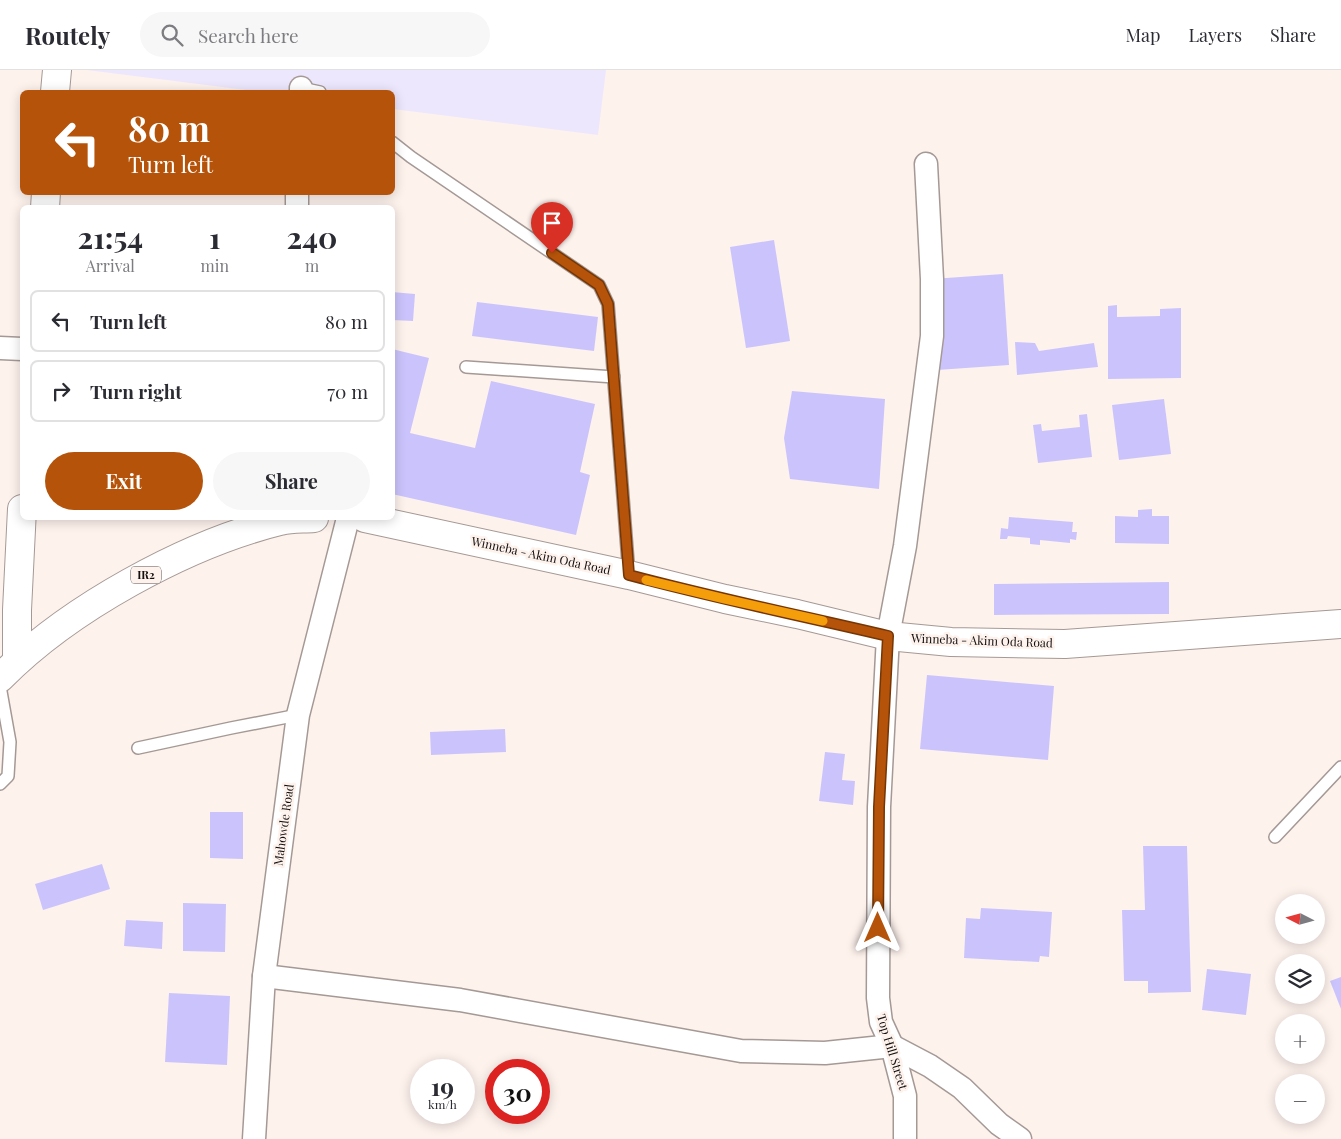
<!DOCTYPE html>
<meta charset="utf-8">
<style>
:root{--surface:#fff;--page:#f7f7f7;--text:#2b2b33;--muted:#7c7c81;--line:#e1e1e2;--accent:#b45309}
body{margin:0;font-family:"Playfair Display",serif;background:var(--page);color:var(--text);height:100vh;display:flex;flex-direction:column;font-size:19px;white-space:nowrap}
*{box-sizing:border-box;margin:0}
p{font-size:16px;color:var(--muted)}
.icon{flex:none;width:28px;height:28px;fill:none;stroke:currentColor;stroke-width:2;stroke-linecap:round;stroke-linejoin:round}
.map{position:relative;flex:1;overflow:hidden}
.sheet{position:absolute;left:20px;top:135px;width:375px;height:315px;display:flex;flex-direction:column;background:var(--surface);border-radius:8px;box-shadow:0 2px 12px #0003}
.sheet>*{flex:none}
.hud{position:absolute;left:20px;top:20px;width:375px;height:105px;border-radius:8px;box-shadow:0 2px 12px #0003;background:#b45309;color:#fff;overflow:hidden}
.needle{width:32px;rotate:276deg}
.controls{position:absolute;left:1275px;top:824px;display:grid;gap:10px}
.controls a{display:grid;place-items:center;width:50px;height:50px;border-radius:50%;background:var(--surface);box-shadow:0 2px 12px #0003;font-size:25px}
.speed{position:absolute;left:410px;top:989px;display:flex;gap:10px;font-size:25px;font-weight:700;text-align:center}
.speed>*{display:grid;place-content:center;width:65px;height:65px;border-radius:50%;background:var(--surface);box-shadow:0 2px 12px #0003;line-height:1}
.speed small{font-size:12px;font-weight:400}
.speed .limit{border:8px solid #d22;background:#fff;color:#111}
.pin{position:absolute;display:grid;place-items:center;width:42px;height:42px;color:#fff;margin:-51px -21px;border-radius:50% 50% 50% 0;rotate:-45deg;box-shadow:0 0 5px #0007}
.pin .icon{rotate:45deg}
.me{position:absolute;width:55px;margin:-28px;rotate:0deg;stroke-linejoin:round;filter:drop-shadow(0 0 4px #0008)}
.turn{display:flex;align-items:center;gap:18px;height:105px;padding:0 25px;font-size:22px}
.turn .icon{width:65px;height:65px;stroke-width:2.5}
.turn b{display:block;font-size:35px;line-height:42px}
.eta{display:flex;justify-content:space-evenly;align-items:center;height:85px;text-align:center}
.eta b{font-size:30px;font-weight:700;line-height:35px}
.primary-button{display:flex;gap:10px;margin-top:auto;padding:10px 25px}
.primary-button a{flex:1;height:58px;border-radius:30px;background:var(--accent);color:#fff;font-size:20px;font-weight:700;line-height:58px;text-align:center}
.primary-button a+a{background:var(--page);color:var(--text)}
ul{padding:0;list-style:none}
li{display:flex;align-items:center;gap:15px;height:62px;margin:0 10px 8px;padding:0 15px;border:2px solid var(--line);border-radius:8px}
li div{flex:1}
li b{display:block;font-size:19px}
li em{font-style:normal}
header{display:flex;align-items:center;gap:30px;box-sizing:border-box;height:70px;padding:0 25px;background:var(--surface);border-bottom:1px solid var(--line)}
header strong{font-size:24px}
nav{display:flex;gap:28px;margin-inline-start:auto;font-size:18px}
.search{width:350px;height:45px;background:var(--page);display:flex;align-items:center;gap:12px;box-sizing:border-box;padding:0 18px;border-radius:28px;color:var(--muted);font-size:19px}
.map>svg:first-child{display:block}
.commercial{fill:#ece7fd}
.building{fill:#cbc4fc}
.lines{fill:none;stroke-linecap:round;stroke-linejoin:round}
.service-casing{stroke:#a59995;stroke-width:14}
.minor-casing{stroke:#a59995;stroke-width:25}
.tertiary-casing{stroke:#a59995;stroke-width:30}
.primary-casing{stroke:#a59995;stroke-width:30}
.service{stroke:#fff;stroke-width:11}
.minor{stroke:#fff;stroke-width:22}
.tertiary{stroke:#fff;stroke-width:28}
.primary{stroke:#fff;stroke-width:28}
.route-casing{stroke:#753606;stroke-width:12}
.route{stroke:#b45309;stroke-width:9}
.slow{stroke:#f59e0b;stroke-width:9}
.labels{text-anchor:middle;stroke-width:5;stroke-linejoin:round;paint-order:stroke}
.shield{fill:#fef2ed;stroke:#5a5351;stroke-width:1}
.shield-label{font-size:11px;font-weight:bold;fill:#130f0e}
.street-label{font-size:12px;fill:#130f0e;stroke:#fef2ed}
</style>
<header>
<strong>Routely</strong>
<div class="search"><svg class="icon" aria-label="search" viewBox="0 0 24 24"><circle cx="10" cy="10" r="6"/><path d="M15 15l6 6"/></svg>Search here</div>
<nav><a>Map</a><a>Layers</a><a>Share</a></nav>
</header>
<div class="map">
<svg width="1341" height="1069" viewBox="0 0 1341 1069">
<rect width="100%" height="100%" fill="#fef2ed"/>
<polygon class="commercial" points="87,0 606,0 598,65 393,39 392,22 263,22"/>
<g class="building">
<polygon points="774,170 790,271 746,278 730,177"/>
<polygon points="1003,204 1009,295 937,300 932,209"/>
<polygon points="392,222 415,224 413,251 392,250"/>
<polygon points="477,232 598,247 594,281 472,266"/>
<polygon points="1117,235 1117,247 1160,246 1160,239 1181,238 1181,308 1108,309 1108,236"/>
<polygon points="1015,272 1035,273 1039,281 1094,273 1098,297 1017,305"/>
<polygon points="392,279 429,288 410,363 475,378 491,311 595,334 580,402 590,405 576,465 392,424"/>
<polygon points="792,321 885,329 879,419 790,409 784,368"/>
<polygon points="1164,329 1171,384 1119,390 1112,335"/>
<polygon points="1087,344 1092,387 1038,393 1033,355 1041,354 1042,361 1080,357 1079,345"/>
<polygon points="1152,439 1152,446 1169,446 1169,474 1115,473 1115,446 1138,447 1138,440"/>
<polygon points="1009,447 1073,452 1072,462 1077,462 1076,470 1070,469 1070,473 1040,470 1040,475 1030,474 1030,468 1008,466 1007,469 1000,469 1001,458 1008,459"/>
<polygon points="1169,512 1169,544 994,545 994,514"/>
<polygon points="927,605 1054,616 1048,690 920,679"/>
<polygon points="505,659 506,682 431,685 430,662"/>
<polygon points="825,682 845,684 842,710 855,711 853,735 819,731"/>
<polygon points="210,742 243,742 243,789 210,788"/>
<polygon points="1143,776 1187,776 1191,922 1148,923 1148,911 1124,911 1122,840 1145,840"/>
<polygon points="102,794 110,819 43,840 35,814"/>
<polygon points="183,833 226,834 225,882 183,881"/>
<polygon points="981,838 1052,842 1049,887 1040,886 1039,892 964,888 966,848 980,849"/>
<polygon points="126,850 163,852 162,879 124,876"/>
<polygon points="1207,899 1251,904 1246,945 1202,940"/>
<polygon points="1341,907 1341,939 1330,911"/>
<polygon points="169,923 230,926 227,995 165,992"/>
</g>
<g class="lines">
<defs>
<g id="service">
<polyline points="301,18 320,22"/>
<polyline points="392,72 411,87 599,215 608,234 629,505"/>
<polyline points="466,297 614,307"/>
<polyline points="0,616 10,672 8,706 0,714"/>
<polyline points="138,678 231,658 298,645"/>
<polyline points="1275,767 1341,697"/>
</g>
<g id="minor">
<polyline points="301,22 301,18"/>
<polyline points="297,138 297,122"/>
<polyline points="0,278 22,279"/>
<polyline points="264,906 460,930 741,981 825,983 892,976 930,996 962,1018 999,1054 1020,1069"/>
<polyline points="254,1069 264,906 298,645 348,448"/>
<polyline points="905,1069 905,1026 892,976 881,952 878,928 879,737 888,566 905,476 932,266 932,209 926,94"/>
</g>
<g id="tertiary">
<polyline points="55,22 57,0"/>
<polyline points="45,138 46,122"/>
<polyline points="17,591 17,540 22,439"/>
</g>
<g id="primary">
<polyline points="365,448 629,505 725,529 797,544 888,566 951,572 1065,574 1341,554"/>
<path d="M0,608C68,539 186,474 280,451C291,448 303,449 314,448"/>
</g>
</defs>
<use href="#service" class="service-casing"/>
<use href="#minor" class="minor-casing"/>
<use href="#tertiary" class="tertiary-casing"/>
<use href="#primary" class="primary-casing"/>
<use href="#service" class="service"/>
<use href="#minor" class="minor"/>
<use href="#tertiary" class="tertiary"/>
<use href="#primary" class="primary"/>
</g>
<g class="lines">
<defs>
<path id="route" d="M552,183L599,215L608,234L629,505C715,528 802,546 888,566L879,737L878,858"/>
</defs>
<use href="#route" class="route-casing"/>
<use href="#route" class="route"/>
<polyline class="slow" points="646,510 725,529 823,551"/>
</g>
<g class="labels">
<rect class="shield" x="131" y="496.5" width="30" height="17" rx="4"/>
<g class="shield-label">
<text x="146" y="509">IR2</text>
</g>
<g class="street-label">
<text transform="translate(541 486) rotate(12)" y="4">Winneba - Akim Oda Road</text>
<text transform="translate(982 571) rotate(2)" y="4">Winneba - Akim Oda Road</text>
<text transform="translate(284 755) rotate(-82)" y="4">Mahowde Road</text>
<text transform="translate(892 982) rotate(73)" y="4">Top Hill Street</text>
</g>
</g>
</svg>
<div class="controls">
<a><svg class="needle" viewBox="-14 -14 28 28"><path d="M0-13l5 13h-10z" fill="#e53935"/><path d="M0 13l5-13h-10z" fill="#7c7c81"/></svg></a>
<a><svg class="icon" aria-label="layers" viewBox="0 0 24 24"><path d="M12 4l9 5-9 5-9-5zM3 14l9 5 9-5"/></svg></a>
<a>+</a>
<a>−</a>
</div>
<div class="speed"><div>19<small>km/h</small></div><div class="limit">30</div></div>
<div class="pin" style="left:552px;top:183px;background:#d93025"><svg class="icon" aria-label="arrive" viewBox="0 0 24 24"><path d="M6 21V4h12l-3 4 3 4H6"/></svg></div>
<svg class="me" style="left:878px;top:858px" viewBox="-20 -20 40 40"><path d="M0-17L14 15 0 8-14 15z" fill="#b45309" stroke="#fff" stroke-width="4"/></svg>
<div class="hud">
<div class="turn"><svg class="icon" aria-label="left" viewBox="0 0 24 24"><path d="M17 20v-9H6M10 6l-5 5 5 5"/></svg><div><b>80 m</b>Turn left</div></div>
</div>
<section class="sheet">
<div class="eta">
<div><b>21:54</b><p>Arrival</p></div>
<div><b>1</b><p>min</p></div>
<div><b>240</b><p>m</p></div>
</div>
<ul>
<li><svg class="icon" aria-label="left" viewBox="0 0 24 24"><path d="M17 20v-9H6M10 6l-5 5 5 5"/></svg><div><b>Turn left</b></div><em>80 m</em></li>
<li><svg class="icon" aria-label="right" viewBox="0 0 24 24"><path d="M7 20v-9h11M14 6l5 5-5 5"/></svg><div><b>Turn right</b></div><em>70 m</em></li>
</ul>
<div class="primary-button"><a>Exit</a><a>Share</a></div>
</section>
</div>
